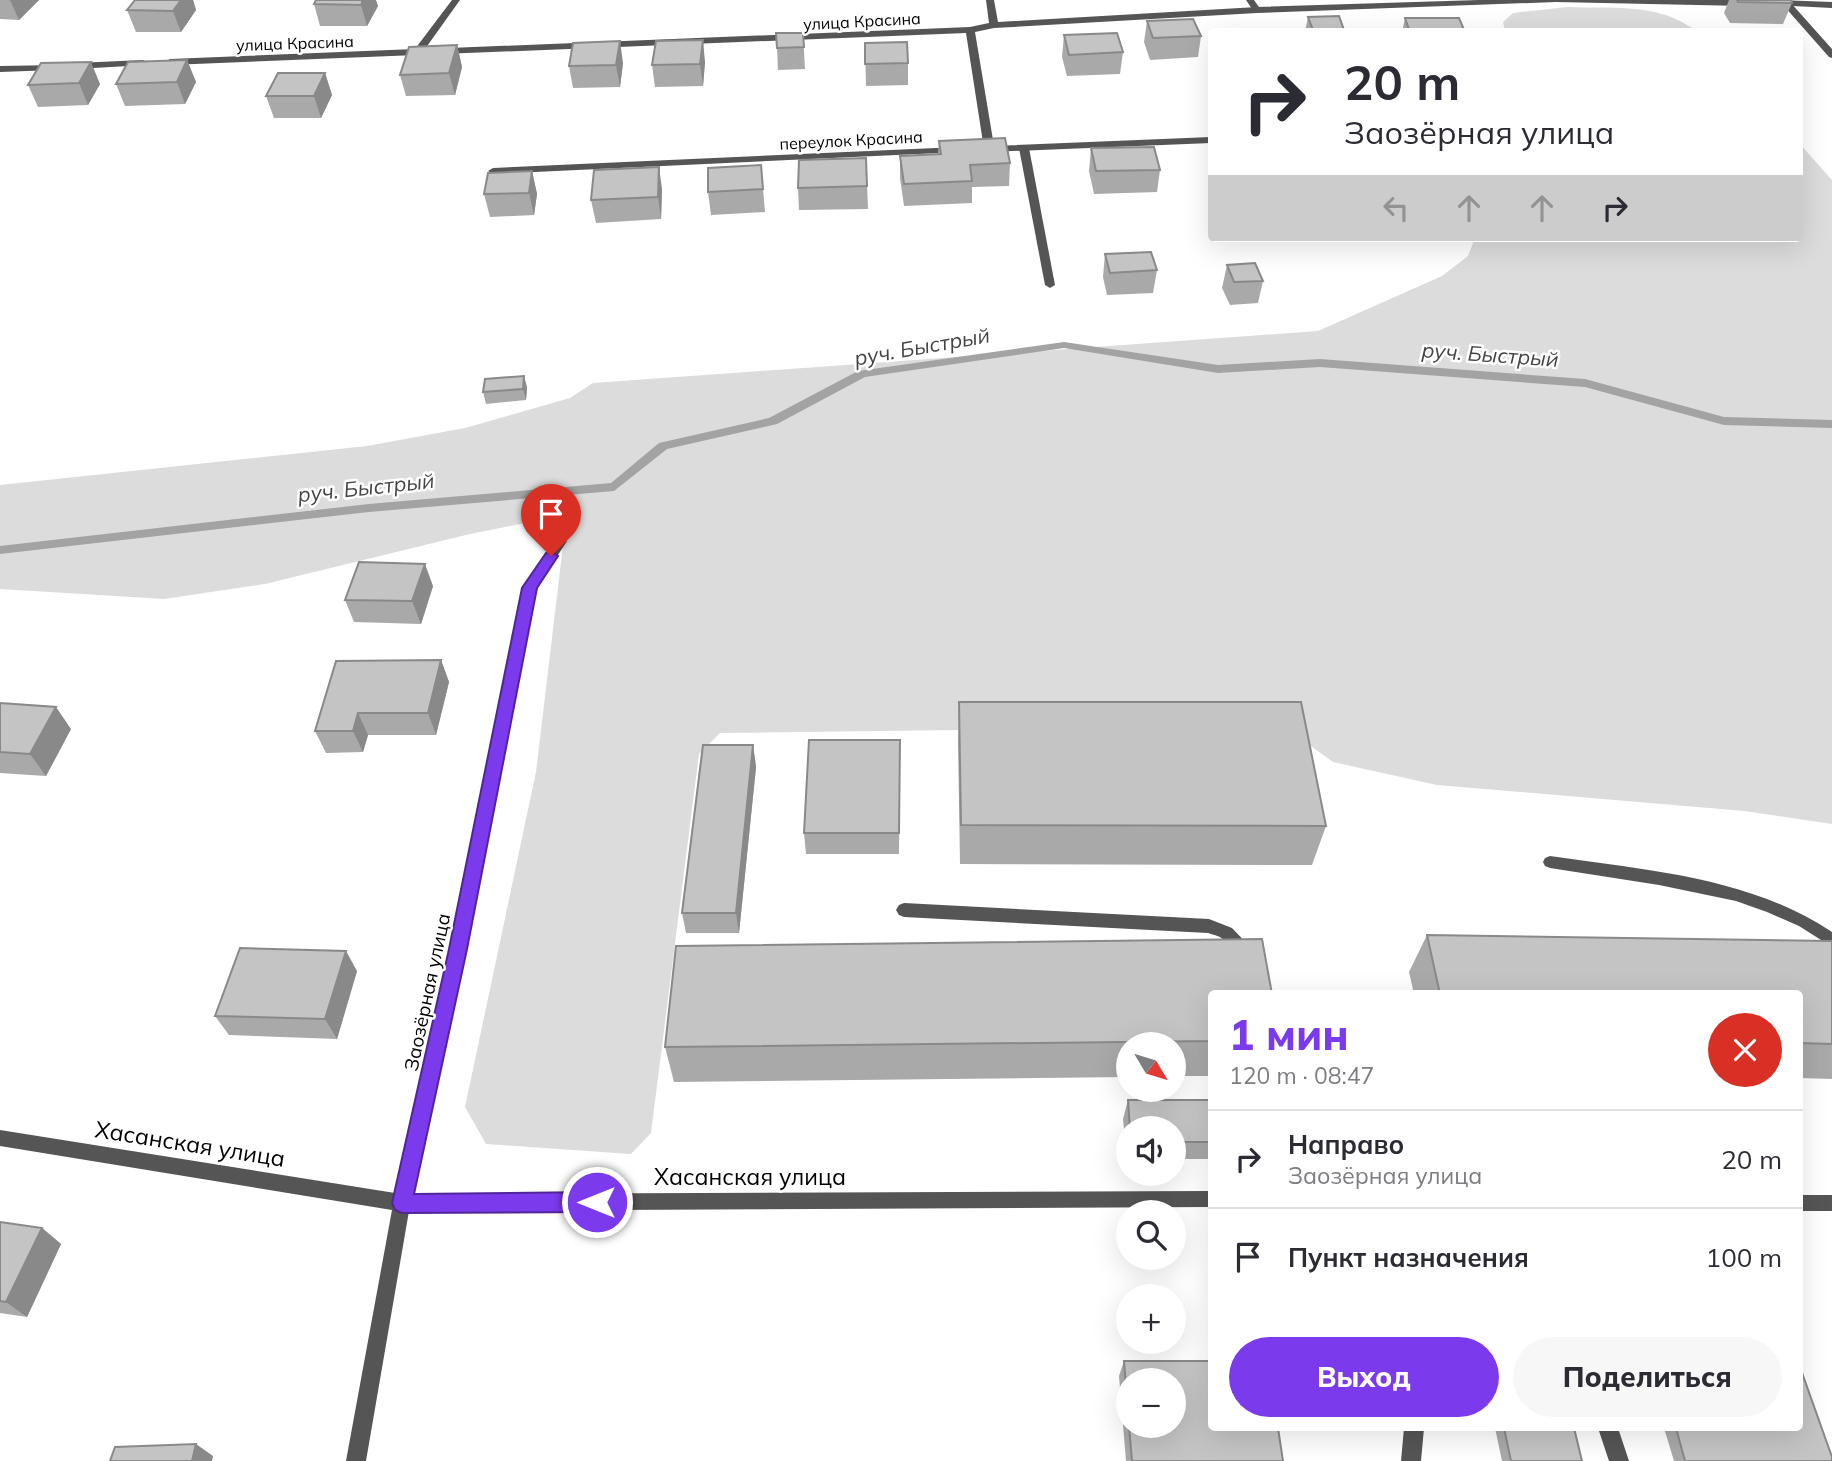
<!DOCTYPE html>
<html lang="ru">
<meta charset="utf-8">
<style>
:root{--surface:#fff;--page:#f7f7f7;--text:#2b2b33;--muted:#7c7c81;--line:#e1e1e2;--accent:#7c3aed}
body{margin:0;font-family:Mulish,sans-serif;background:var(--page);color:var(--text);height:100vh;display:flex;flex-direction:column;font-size:26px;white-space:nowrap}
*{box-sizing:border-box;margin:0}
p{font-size:23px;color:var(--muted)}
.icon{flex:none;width:38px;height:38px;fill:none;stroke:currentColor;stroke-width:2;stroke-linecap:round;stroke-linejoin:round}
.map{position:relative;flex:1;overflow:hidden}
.sheet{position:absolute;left:1208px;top:990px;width:595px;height:441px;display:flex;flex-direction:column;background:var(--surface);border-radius:7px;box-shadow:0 7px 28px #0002}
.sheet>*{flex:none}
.top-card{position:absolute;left:1208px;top:28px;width:595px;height:214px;border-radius:7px;box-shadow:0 7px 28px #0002;background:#fff;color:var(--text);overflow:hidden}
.needle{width:46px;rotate:128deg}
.controls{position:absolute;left:1116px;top:1032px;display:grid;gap:14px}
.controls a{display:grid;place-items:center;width:70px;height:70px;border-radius:50%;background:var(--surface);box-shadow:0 7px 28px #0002;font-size:35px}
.pin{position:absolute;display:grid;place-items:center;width:60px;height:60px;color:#fff;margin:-72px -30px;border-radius:50% 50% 50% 0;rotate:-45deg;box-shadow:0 0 7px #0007}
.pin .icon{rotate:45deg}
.me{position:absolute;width:77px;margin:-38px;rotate:270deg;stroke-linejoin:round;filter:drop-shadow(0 0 5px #0008)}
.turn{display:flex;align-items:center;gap:24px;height:147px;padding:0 21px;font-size:32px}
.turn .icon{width:91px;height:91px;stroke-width:2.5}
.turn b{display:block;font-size:49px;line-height:60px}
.lanes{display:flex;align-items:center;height:66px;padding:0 21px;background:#0003;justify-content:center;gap:35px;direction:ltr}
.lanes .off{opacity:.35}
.round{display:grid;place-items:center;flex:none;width:74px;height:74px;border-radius:37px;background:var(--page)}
.overview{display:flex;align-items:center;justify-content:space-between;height:119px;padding:0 21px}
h1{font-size:42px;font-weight:800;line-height:52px;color:var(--accent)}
.button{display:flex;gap:14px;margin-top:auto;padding:14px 21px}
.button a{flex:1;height:80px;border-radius:42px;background:var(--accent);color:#fff;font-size:28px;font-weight:800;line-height:80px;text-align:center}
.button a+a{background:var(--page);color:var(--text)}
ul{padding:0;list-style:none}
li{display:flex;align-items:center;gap:21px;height:98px;padding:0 21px;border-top:2px solid var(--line)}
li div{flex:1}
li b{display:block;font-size:26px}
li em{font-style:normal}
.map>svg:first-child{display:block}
.green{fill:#dcdcdc}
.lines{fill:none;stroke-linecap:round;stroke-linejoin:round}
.stream{fill:#a3a3a3;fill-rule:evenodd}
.service{fill:#555;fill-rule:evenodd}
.minor{fill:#555;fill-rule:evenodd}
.wall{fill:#a9a9a9}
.shaded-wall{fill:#898989}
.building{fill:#c4c4c4;stroke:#898989;stroke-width:2}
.route{fill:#7c3aed;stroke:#51269a;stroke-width:2}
.labels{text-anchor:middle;stroke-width:5;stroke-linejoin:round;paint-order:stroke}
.far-street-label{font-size:16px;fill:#000;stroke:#fff}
.street-label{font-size:19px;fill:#000;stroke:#fff}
.water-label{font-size:21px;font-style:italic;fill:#444;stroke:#fff}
.near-street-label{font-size:23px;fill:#000;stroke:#fff}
</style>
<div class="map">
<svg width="1832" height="1461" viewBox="0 0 1832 1461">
<rect width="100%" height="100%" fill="#fff"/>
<g class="green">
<path d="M1567,7C1611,9 1659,2 1696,31H1505L1503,22L1513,13Z"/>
<polygon points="1799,143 1832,180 1832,824 1744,811 1437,785 1333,762 1283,726 720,733 699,754 651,1133 631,1154 486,1144 465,1107 536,772 564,537 535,521 470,534 265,584 164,599 0,589 0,485 367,446 465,428 570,398 593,383 1318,331 1442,276 1468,256 1475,238 1799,238"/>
</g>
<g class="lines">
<polygon class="stream" points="1064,342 1218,365 1320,359 1585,379 1724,417 1832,420 1832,428 1724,425 1585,387 1320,367 1218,373 1064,348 865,377 777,424 667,449 614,491 369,512 0,554 0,546 369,504 611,483 659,443 769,418 858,371"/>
<g class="service">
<polygon points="1246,0 1254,0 1261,10 1260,12 1254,12"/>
<polygon points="1784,2 1790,2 1832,49 1832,58 1829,57 1784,6"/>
<polygon points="1024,145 1029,148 1055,285 1050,288 1045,285 1019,148"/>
<path d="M1550,856C1645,870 1750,877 1832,932V947L1799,926L1767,912L1736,901L1659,885L1550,868L1545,866L1543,862L1545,858Z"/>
<path d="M904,903L1209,919L1232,928L1255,952L1253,957C1240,961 1233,948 1224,940C1220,936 1214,935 1208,933L904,917L899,915L896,910L899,905Z"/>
<polygon points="1598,1428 1618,1428 1629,1461 1609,1461"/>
</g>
<g class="minor">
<polygon points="452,0 460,0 425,49 970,27 989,23 986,0 994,0 998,22 1257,7 1479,0 1744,0 1748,3 1744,6 1556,2 1257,13 994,28 975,32 994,146 1211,137 1211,143 990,152 984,149 966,33 170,65 165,62 170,59 415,49"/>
<polygon points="1775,0 1832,2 1832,8 1772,5 1771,3"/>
<polygon points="143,60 148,63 146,65 76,69 71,66 76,63"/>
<polygon points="58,65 60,67 55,70 0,72 0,66"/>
<polygon points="958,147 961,148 961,152 493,174 488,171 493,168"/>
<polygon points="561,537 567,541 536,589 466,949 413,1194 1211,1191 1211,1207 409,1211 366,1461 346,1461 392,1210 0,1146 0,1130 395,1193 450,949 524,588 557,538"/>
<rect x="1799" y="1195" width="33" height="16"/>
<polygon points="1404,1428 1424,1428 1421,1461 1401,1461"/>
</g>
</g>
<g class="wall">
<polygon points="0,0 39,0 19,20 0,19"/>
<polygon points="135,0 193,0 196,10 181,32 136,32 127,10"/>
<polygon points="1729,0 1791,0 1792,3 1783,24 1730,23 1724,13"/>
<polygon points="314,4 378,6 367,26 320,26"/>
<polygon points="1308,17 1344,30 1344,32 1305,32"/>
<polygon points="1405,18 1465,32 1402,32"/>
<polygon points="1147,21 1201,36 1198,57 1150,60 1144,42"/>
<polygon points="803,33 805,69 778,70 777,48"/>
<polygon points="1064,35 1123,52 1120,74 1067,76 1062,57"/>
<polygon points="865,43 908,63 908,85 866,86"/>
<polygon points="457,45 462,67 455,95 406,96 400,75"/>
<polygon points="187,60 196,82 185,104 125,106 116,84"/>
<polygon points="705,62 703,86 655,87 652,65"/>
<polygon points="41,63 100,84 88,105 38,107 28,85"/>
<polygon points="623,63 620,87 573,88 569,66"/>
<polygon points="325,73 332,95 321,118 274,118 266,96"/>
<polygon points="939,141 1010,163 1009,186 972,187 972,203 904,206 900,178 900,156 938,154"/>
<polygon points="1091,148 1160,170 1157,192 1094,194 1089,171"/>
<polygon points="866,158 868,209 799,210 798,188"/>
<polygon points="761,165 765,212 711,215 708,192"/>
<polygon points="532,171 537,194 534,215 490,217 484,194"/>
<polygon points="662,189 661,219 596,223 591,200"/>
<polygon points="1105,254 1157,270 1153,293 1107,295 1103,277"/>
<polygon points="1227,265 1263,281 1258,303 1230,305 1222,288"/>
<polygon points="524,376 527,388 526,400 486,404 483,392"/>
<polygon points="433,586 421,624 354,622 345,600"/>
<polygon points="441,660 449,682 436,735 368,735 363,752 326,753 315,731"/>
<polygon points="959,702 1326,826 1312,865 960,864 958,742"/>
<polygon points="0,703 71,729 46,776 0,773"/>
<polygon points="900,740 899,854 806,854 804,833"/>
<polygon points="753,745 756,767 739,933 686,933 682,913"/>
<polygon points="1427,935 1832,941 1832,1079 1799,1078 1799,994 1414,994 1409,972"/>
<polygon points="357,971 337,1039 229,1035 215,1016"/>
<polygon points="1211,994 1211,1076 1174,1076 1174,1045 1129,1045 1129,1077 674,1082 665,1047"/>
<polygon points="1128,1100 1211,1100 1211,1159 1174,1159 1174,1129 1129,1129 1129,1160 1127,1160 1123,1119"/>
<polygon points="0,1222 42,1228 61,1244 27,1317 0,1313"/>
<polygon points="1124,1361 1283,1461 1126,1461 1119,1376"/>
<polygon points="1495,1428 1574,1428 1582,1461 1502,1461"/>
<polygon points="1664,1428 1799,1428 1832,1461 1674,1461"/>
</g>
<g class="shaded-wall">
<polygon points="10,0 39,0 19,20"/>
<polygon points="181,0 193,0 196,10 181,32 173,11"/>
<polygon points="363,0 376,0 378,6 367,26 361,5"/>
<polygon points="703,40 705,62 703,86 700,64"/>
<polygon points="620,41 623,63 620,87 616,65"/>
<polygon points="457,45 462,67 455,95 449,73"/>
<polygon points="187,60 196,82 185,104 177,82"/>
<polygon points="91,62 100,84 88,105 79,83"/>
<polygon points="325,73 332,95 321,118 314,96"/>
<polygon points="659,167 662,189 661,219 658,197"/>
<polygon points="532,171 537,194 534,215 529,193"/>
<polygon points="524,376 527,388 526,400 523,389"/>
<polygon points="425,564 433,586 421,624 412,601"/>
<polygon points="441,660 449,682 436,735 428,713"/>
<polygon points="56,707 71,729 46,776 30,754"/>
<polygon points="358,713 368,735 363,752 353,731"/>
<polygon points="753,745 756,767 739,933 736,913"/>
<polygon points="346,951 357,971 337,1039 325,1019"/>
<polygon points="42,1228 61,1244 27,1317 6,1302"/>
<polygon points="196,1444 213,1456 212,1461 192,1461"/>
</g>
<g class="building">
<polygon points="135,0 181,0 173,11 127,10"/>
<polygon points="316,0 363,0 361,5 314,4"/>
<polygon points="1737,0 1791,0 1792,3 1738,2"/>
<polygon points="1339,16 1344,30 1313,30 1308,17"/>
<polygon points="1405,18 1459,18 1465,32 1410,32"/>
<polygon points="1193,19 1201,36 1153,38 1147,21"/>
<polygon points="776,33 803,33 804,47 777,48"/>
<polygon points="1117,33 1123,52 1069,55 1064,35"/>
<polygon points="703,40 700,64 652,65 656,41"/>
<polygon points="620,41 616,65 569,66 573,43"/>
<polygon points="907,42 908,63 865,64 865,43"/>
<polygon points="457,45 449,73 400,75 409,47"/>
<polygon points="187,60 177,82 116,84 128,62"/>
<polygon points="91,62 79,83 28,85 41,63"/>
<polygon points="278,73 325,73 314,96 266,96"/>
<polygon points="1005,138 1010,163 970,165 972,181 904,184 900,156 941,154 939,141"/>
<polygon points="1154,147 1160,170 1096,171 1091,148"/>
<polygon points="866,158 867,186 798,188 799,160"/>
<polygon points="761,165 763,189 708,192 708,168"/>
<polygon points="659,167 658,197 591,200 594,170"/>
<polygon points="532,171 529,193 484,194 488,173"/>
<polygon points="1151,252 1157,270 1110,273 1105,254"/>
<polygon points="1255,263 1263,281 1234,282 1227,265"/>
<polygon points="524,376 523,389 483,392 485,379"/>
<polygon points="359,562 425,564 412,601 345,600"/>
<polygon points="441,660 428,713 358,713 353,731 315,731 336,661"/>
<polygon points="959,702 1301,702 1326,826 961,825"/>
<polygon points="0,703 56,707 30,754 0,752"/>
<polygon points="809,740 900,740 899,833 804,833"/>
<polygon points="703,745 753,745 736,913 682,913"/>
<polygon points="1427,935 1832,941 1832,1044 1799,1043 1799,994 1440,994"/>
<polygon points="1262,939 1272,994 1211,994 1211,1041 665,1047 676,946"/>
<polygon points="240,948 346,951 325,1019 215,1016"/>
<polygon points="1128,1100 1211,1100 1211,1142 1174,1142 1174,1129 1130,1129"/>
<polygon points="0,1222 42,1228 6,1302 0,1301"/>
<polygon points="1124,1361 1211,1361 1211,1428 1278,1428 1283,1461 1132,1461 1129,1426 1174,1426 1174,1381 1129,1381 1129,1423"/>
<polygon points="1799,1370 1801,1370 1832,1457 1832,1461 1685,1461 1676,1428 1799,1428"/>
<polygon points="1504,1428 1574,1428 1582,1461 1511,1461"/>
<polygon points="196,1444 192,1461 110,1461 115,1447"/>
</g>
<polygon class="route" points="551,551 558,556 537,588 467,949 414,1194 597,1192 604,1195 607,1202 604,1209 597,1212 402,1213 395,1210 392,1203 449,949 522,588 546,553"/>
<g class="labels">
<g class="far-street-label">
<text transform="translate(862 21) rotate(-3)" y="6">улица Красина</text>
<text transform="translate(295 43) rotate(-2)" y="6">улица Красина</text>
<text transform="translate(851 140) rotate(-3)" y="6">переулок Красина</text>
</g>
<g class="street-label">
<text transform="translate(427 992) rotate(-78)" y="7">Заозёрная улица</text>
</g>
<g class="water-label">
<text transform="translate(922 347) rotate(-10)" y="7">руч. Быстрый</text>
<text transform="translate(1490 355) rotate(4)" y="7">руч. Быстрый</text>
<text transform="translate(366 488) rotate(-6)" y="7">руч. Быстрый</text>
</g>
<g class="near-street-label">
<text transform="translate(190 1144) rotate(9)" y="8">Хасанская улица</text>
<text x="750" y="1185">Хасанская улица</text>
</g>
</g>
</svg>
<div class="controls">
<a><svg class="needle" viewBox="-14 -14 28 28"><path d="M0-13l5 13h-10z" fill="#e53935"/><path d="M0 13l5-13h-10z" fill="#7c7c81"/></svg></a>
<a><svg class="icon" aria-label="sound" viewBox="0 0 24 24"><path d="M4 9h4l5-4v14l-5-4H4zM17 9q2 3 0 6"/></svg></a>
<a><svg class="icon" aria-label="search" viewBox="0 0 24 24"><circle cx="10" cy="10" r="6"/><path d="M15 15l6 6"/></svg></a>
<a>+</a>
<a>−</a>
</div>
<div class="pin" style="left:551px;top:556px;background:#d93025"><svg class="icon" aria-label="arrive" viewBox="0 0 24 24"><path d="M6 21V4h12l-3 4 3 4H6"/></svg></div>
<svg class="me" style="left:597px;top:1202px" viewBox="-20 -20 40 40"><circle r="17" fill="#7c3aed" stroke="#fff" stroke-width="3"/><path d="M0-11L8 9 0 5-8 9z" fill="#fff"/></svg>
<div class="top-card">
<div class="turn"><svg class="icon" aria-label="right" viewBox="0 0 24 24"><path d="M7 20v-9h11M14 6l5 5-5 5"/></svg><div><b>20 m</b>Заозёрная улица</div></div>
<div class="lanes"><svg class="icon off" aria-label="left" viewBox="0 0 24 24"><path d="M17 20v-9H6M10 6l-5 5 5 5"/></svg><svg class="icon off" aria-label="ahead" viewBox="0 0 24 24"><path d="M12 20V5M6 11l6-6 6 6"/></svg><svg class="icon off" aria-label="ahead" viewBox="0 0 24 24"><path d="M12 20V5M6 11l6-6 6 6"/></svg><svg class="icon" aria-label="right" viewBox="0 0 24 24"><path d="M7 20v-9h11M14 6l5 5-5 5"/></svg></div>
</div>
<section class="sheet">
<div class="overview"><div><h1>1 мин</h1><p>120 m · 08:47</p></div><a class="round" style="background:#d93025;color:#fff"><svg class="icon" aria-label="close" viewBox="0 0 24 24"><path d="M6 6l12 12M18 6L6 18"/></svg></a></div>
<ul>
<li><svg class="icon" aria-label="right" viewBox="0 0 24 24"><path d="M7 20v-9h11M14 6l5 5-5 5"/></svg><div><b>Направо</b><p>Заозёрная улица</p></div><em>20 m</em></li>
<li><svg class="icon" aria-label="arrive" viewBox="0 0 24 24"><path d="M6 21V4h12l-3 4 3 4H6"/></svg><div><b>Пункт назначения</b></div><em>100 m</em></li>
</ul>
<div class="button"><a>Выход</a><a>Поделиться</a></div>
</section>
</div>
